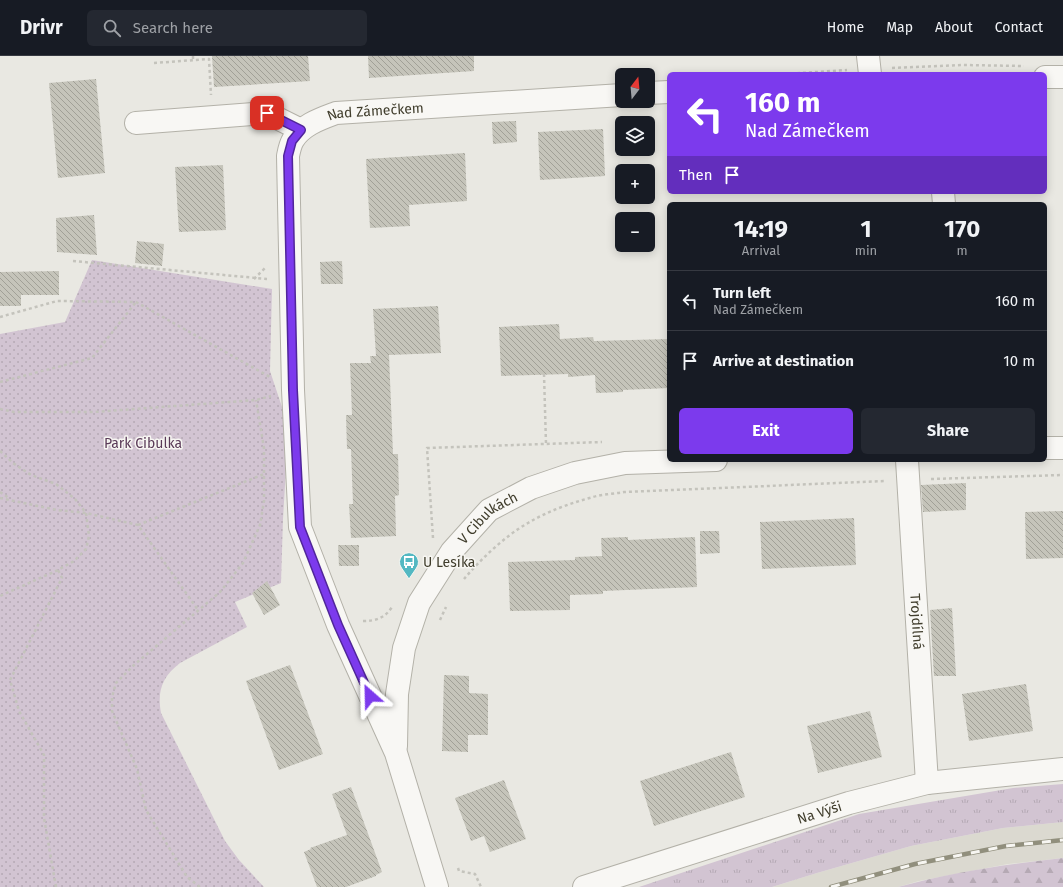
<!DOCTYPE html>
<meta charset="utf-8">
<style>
:root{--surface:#171b24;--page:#242831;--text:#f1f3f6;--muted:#9ea1a6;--line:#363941;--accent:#7c3aed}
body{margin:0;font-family:"Fira Sans",sans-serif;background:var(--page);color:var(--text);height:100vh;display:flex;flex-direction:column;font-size:15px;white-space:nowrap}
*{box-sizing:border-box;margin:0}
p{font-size:13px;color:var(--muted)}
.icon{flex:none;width:22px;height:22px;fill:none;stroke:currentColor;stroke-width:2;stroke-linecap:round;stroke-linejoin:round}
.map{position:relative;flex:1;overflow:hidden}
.panel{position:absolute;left:667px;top:146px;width:380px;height:260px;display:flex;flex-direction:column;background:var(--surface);border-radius:6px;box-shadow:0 2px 10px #0003}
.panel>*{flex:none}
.banner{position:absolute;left:667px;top:16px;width:380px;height:122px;border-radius:6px;box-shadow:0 2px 10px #0003;background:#7c3aed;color:#fff;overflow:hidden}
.needle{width:26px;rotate:16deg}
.controls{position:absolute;left:615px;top:12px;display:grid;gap:8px}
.controls a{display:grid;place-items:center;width:40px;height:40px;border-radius:6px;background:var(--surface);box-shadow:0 2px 10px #0003;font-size:20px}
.pin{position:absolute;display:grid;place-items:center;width:34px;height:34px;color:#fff;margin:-17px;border-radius:8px;box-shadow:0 2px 6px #0006}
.me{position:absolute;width:44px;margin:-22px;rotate:335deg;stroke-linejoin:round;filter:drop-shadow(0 0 3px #0008)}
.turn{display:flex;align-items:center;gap:14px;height:84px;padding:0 12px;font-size:18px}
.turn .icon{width:52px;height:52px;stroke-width:2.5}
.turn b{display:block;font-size:28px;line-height:34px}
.then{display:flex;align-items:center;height:38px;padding:0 12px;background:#0003;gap:8px;font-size:15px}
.eta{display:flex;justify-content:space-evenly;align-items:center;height:68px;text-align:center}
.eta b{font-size:24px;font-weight:700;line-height:28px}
.primary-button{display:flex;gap:8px;margin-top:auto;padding:8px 12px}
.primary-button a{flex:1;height:46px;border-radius:6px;background:var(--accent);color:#fff;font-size:16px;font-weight:700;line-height:46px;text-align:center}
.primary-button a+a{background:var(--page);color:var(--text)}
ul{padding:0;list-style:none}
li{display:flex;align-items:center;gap:12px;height:60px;padding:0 12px;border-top:1px solid var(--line)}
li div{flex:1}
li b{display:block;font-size:15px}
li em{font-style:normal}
header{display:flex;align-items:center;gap:24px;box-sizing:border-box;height:56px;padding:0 20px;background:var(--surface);border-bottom:1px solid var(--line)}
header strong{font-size:19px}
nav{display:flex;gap:22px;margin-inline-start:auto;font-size:14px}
.search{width:280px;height:36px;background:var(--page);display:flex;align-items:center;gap:10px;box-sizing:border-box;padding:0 14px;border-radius:6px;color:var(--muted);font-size:15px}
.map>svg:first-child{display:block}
.built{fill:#dbd9d0}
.grass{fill:url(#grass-tufts)}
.forest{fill:url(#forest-firs)}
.park{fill:url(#park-dots)}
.building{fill:url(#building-back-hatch)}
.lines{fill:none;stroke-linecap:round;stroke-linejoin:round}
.minor-casing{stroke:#b3b1a8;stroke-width:24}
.path{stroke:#c4c3bc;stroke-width:2.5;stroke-dasharray:3 3;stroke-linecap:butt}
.minor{stroke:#f8f7f4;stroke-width:22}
.rail-casing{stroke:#918f7d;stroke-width:4.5}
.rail{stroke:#f7f6f2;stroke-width:3;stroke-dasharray:9;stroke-linecap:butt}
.route-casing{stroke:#51269a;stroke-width:10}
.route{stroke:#7c3aed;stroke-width:7}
.labels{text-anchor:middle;stroke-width:3;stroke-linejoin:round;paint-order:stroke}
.street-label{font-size:14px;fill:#403d2c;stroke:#f7f6f2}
.park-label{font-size:14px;fill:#5a3a58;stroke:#f7f6f2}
.poi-label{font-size:14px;fill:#403d2c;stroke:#f7f6f2;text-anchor:start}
</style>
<header>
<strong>Drivr</strong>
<div class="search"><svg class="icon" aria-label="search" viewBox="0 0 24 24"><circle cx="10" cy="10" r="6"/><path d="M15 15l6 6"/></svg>Search here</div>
<nav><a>Home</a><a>Map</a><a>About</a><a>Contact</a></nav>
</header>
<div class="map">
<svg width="1063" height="831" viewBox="0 0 1063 831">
<defs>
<pattern id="grass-tufts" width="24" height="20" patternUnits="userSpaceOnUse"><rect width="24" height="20" fill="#d2c4d2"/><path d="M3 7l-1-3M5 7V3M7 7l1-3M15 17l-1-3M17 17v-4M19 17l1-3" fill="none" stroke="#b5a9b4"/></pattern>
<pattern id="forest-firs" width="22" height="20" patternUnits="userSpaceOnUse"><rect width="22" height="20" fill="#d2c4d2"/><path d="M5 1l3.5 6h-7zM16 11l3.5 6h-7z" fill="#b5a9b4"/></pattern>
<pattern id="park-dots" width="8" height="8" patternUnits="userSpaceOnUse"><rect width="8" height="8" fill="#d2c4d2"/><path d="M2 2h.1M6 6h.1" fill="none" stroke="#b5a9b4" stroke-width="1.8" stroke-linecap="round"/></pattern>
<pattern id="building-back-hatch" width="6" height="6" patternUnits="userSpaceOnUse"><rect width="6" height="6" fill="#c5c4ba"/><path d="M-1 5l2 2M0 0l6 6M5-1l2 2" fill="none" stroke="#a1a097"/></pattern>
</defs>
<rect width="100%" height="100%" fill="#e9e8e2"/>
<polygon class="built" points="1063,766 1063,802 1008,808 919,825 898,831 772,831 817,817 911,790 1003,772"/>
<polygon class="grass" points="1063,728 1063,766 1003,772 911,790 817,817 772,831 639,831 859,758 1013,732"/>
<path class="forest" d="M1063,802V831H898C952,816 1008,808 1063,802Z"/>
<path class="park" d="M92,204L272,233L270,315L285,360L287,395L283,463L281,527L235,546L247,571L180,607C162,621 157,635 161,657L225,785L239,804L264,831H0V278L65,266Z"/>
<g class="building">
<polygon points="212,0 308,0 310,25 214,31"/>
<polygon points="368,0 474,0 474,15 369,22"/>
<polygon points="96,23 105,117 58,122 49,27"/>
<polygon points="516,65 517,86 493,88 492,66"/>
<polygon points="603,73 605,120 540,124 538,76"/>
<polygon points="465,97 467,145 409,149 410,170 370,172 366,103"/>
<polygon points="223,109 226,174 179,176 175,111"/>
<polygon points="94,159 97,199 57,196 56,162"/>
<polygon points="137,185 164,188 162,210 135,207"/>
<polygon points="342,205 343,228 321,228 320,206"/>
<polygon points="59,215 59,239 21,239 21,250 0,250 0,216"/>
<polygon points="438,250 441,297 389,299 393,398 398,398 399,439 395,440 396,480 351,482 349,448 353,448 351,393 347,393 346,359 352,359 350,307 371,307 370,300 376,300 373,253"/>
<polygon points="559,268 560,283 593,281 594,285 669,283 669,332 623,334 623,336 596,337 595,319 568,321 568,318 501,320 499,271"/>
<polygon points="966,427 966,454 923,456 921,429"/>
<polygon points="1063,455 1063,502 1026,503 1025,456"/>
<polygon points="854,462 856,509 762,513 760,466"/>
<polygon points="700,475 719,475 720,497 700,498"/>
<polygon points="628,481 628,484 695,481 697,531 603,535 603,538 570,539 570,554 510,555 508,506 575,504 575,501 602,500 601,482"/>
<polygon points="338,489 359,489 359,510 339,510"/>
<polygon points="267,525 280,549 264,559 252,537"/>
<polygon points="952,552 956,620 934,620 930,554"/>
<polygon points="290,609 323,698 279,714 246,625"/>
<polygon points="444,619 469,620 469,637 488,638 488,679 468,679 468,696 442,695"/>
<polygon points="1026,628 1033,675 969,685 962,638"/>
<polygon points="870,655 882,701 818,717 807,670"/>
<polygon points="731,696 745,741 654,770 640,725"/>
<polygon points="504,724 526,783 490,796 484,780 471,785 455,742"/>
<polygon points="351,731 382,816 376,819 376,820 346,831 317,831 304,796 311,793 310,792 347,779 332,738"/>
</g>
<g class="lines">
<defs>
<g id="minor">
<polyline points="868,0 870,18"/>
<polyline points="1045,21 1063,21"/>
<polyline points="648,37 669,36"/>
<polyline points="136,67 267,57 301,74"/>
<polyline points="943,136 944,148"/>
<polyline points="1045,392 1063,392"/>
<path id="s1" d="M907,404L927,727"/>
<path id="s2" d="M396,690L397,638L404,592L419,547L452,495L489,454L531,432L575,417L625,407L716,404"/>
<path id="s3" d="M437,831L396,697L338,569L300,471L293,334L288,100C289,95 290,89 293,84C302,69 320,63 336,57L622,39"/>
<path id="s4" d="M584,831L849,747L927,727L1063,713"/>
</g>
</defs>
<use href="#minor" class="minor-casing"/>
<g class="path">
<polyline points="193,0 193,4"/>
<polyline points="154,7 209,3 211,39"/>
<polyline points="892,12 963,9 1024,10"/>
<polyline points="785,18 847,14"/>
<polyline points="73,205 267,223"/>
<polyline points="254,223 266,211"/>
<polyline points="0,261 57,245 136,246 270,321"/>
<polyline points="544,318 546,388"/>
<polyline points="0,326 92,302 136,246"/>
<polyline points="0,353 14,356 94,356 256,344 271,340"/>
<polyline points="0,395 13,407 31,419 56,428 75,443 86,457 89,480 86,493 74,505 58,514 0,540"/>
<polyline points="931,423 1063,419"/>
<polyline points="0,436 9,442"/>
<polyline points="0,442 57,454 86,457 138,469 198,554"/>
<polyline points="138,469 264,418"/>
<polyline points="433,482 427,392 602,386"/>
<path d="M464,523C481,503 505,480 528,467C548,455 571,447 593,441C603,438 614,438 624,436L886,425"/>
<polyline points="440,564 446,551"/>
<path d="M363,565C376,565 385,562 392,551"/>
<polyline points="458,812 459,815 475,818 481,831"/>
<polyline points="56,831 44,762 44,699 19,655 10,624 62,522 58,514"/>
<polyline points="200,831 187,821 146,754 137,713 112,655 112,641 116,627 134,609 220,536 243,507 260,469 264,445 264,392 256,344"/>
</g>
<use href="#minor" class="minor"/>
<defs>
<polyline id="rail" points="831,831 915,808 1006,790 1063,784"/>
</defs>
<use href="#rail" class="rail-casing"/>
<use href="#rail" class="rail"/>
</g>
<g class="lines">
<defs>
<polyline id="route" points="267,57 301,74 292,85 288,100 293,334 300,471 338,569 370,640"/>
</defs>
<use href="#route" class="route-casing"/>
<use href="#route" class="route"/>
</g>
<defs>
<symbol id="bus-pin" viewBox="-11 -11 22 30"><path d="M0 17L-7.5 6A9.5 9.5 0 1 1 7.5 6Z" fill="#53b8c2" stroke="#f7f6f2"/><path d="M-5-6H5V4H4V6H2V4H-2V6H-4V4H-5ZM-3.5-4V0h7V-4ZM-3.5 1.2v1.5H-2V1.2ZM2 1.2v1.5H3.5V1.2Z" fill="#fff"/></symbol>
</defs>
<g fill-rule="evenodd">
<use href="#bus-pin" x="398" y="495" width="22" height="30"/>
</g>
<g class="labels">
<g class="street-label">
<text dy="5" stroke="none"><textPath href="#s3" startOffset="865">Nad Zámečkem</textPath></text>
<text dy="5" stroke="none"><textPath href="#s2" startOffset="257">V Cibulkách</textPath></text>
<text dy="5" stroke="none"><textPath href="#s1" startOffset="162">Trojdílná</textPath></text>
<text dy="5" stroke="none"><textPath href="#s4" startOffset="247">Na Výši</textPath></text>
</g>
<g class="park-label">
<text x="143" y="392">Park Cibulka</text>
</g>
<g class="poi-label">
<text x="423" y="511">U Lesíka</text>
</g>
</g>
</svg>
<div class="controls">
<a><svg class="needle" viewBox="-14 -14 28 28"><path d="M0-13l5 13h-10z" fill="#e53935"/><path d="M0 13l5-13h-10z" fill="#9ea1a6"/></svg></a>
<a><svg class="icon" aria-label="layers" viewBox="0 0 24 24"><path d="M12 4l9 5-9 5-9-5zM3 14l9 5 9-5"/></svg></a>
<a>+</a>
<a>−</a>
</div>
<div class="pin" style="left:267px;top:57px;background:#d93025"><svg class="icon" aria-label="arrive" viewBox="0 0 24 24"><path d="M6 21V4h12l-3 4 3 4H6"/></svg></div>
<svg class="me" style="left:370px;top:640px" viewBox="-20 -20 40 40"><path d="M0-17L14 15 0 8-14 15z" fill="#7c3aed" stroke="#fff" stroke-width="4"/></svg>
<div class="banner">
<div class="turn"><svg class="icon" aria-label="left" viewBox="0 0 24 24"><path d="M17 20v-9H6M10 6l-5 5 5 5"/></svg><div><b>160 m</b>Nad Zámečkem</div></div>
<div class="then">Then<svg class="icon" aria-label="arrive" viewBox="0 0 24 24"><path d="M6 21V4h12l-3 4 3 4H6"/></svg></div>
</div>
<section class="panel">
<div class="eta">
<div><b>14:19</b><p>Arrival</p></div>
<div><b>1</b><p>min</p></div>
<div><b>170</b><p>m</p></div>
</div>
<ul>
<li><svg class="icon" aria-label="left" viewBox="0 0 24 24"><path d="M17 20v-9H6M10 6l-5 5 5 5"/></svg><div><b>Turn left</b><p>Nad Zámečkem</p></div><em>160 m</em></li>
<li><svg class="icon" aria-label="arrive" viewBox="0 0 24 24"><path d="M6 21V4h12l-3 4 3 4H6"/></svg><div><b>Arrive at destination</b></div><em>10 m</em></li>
</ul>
<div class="primary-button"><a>Exit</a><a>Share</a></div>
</section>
</div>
